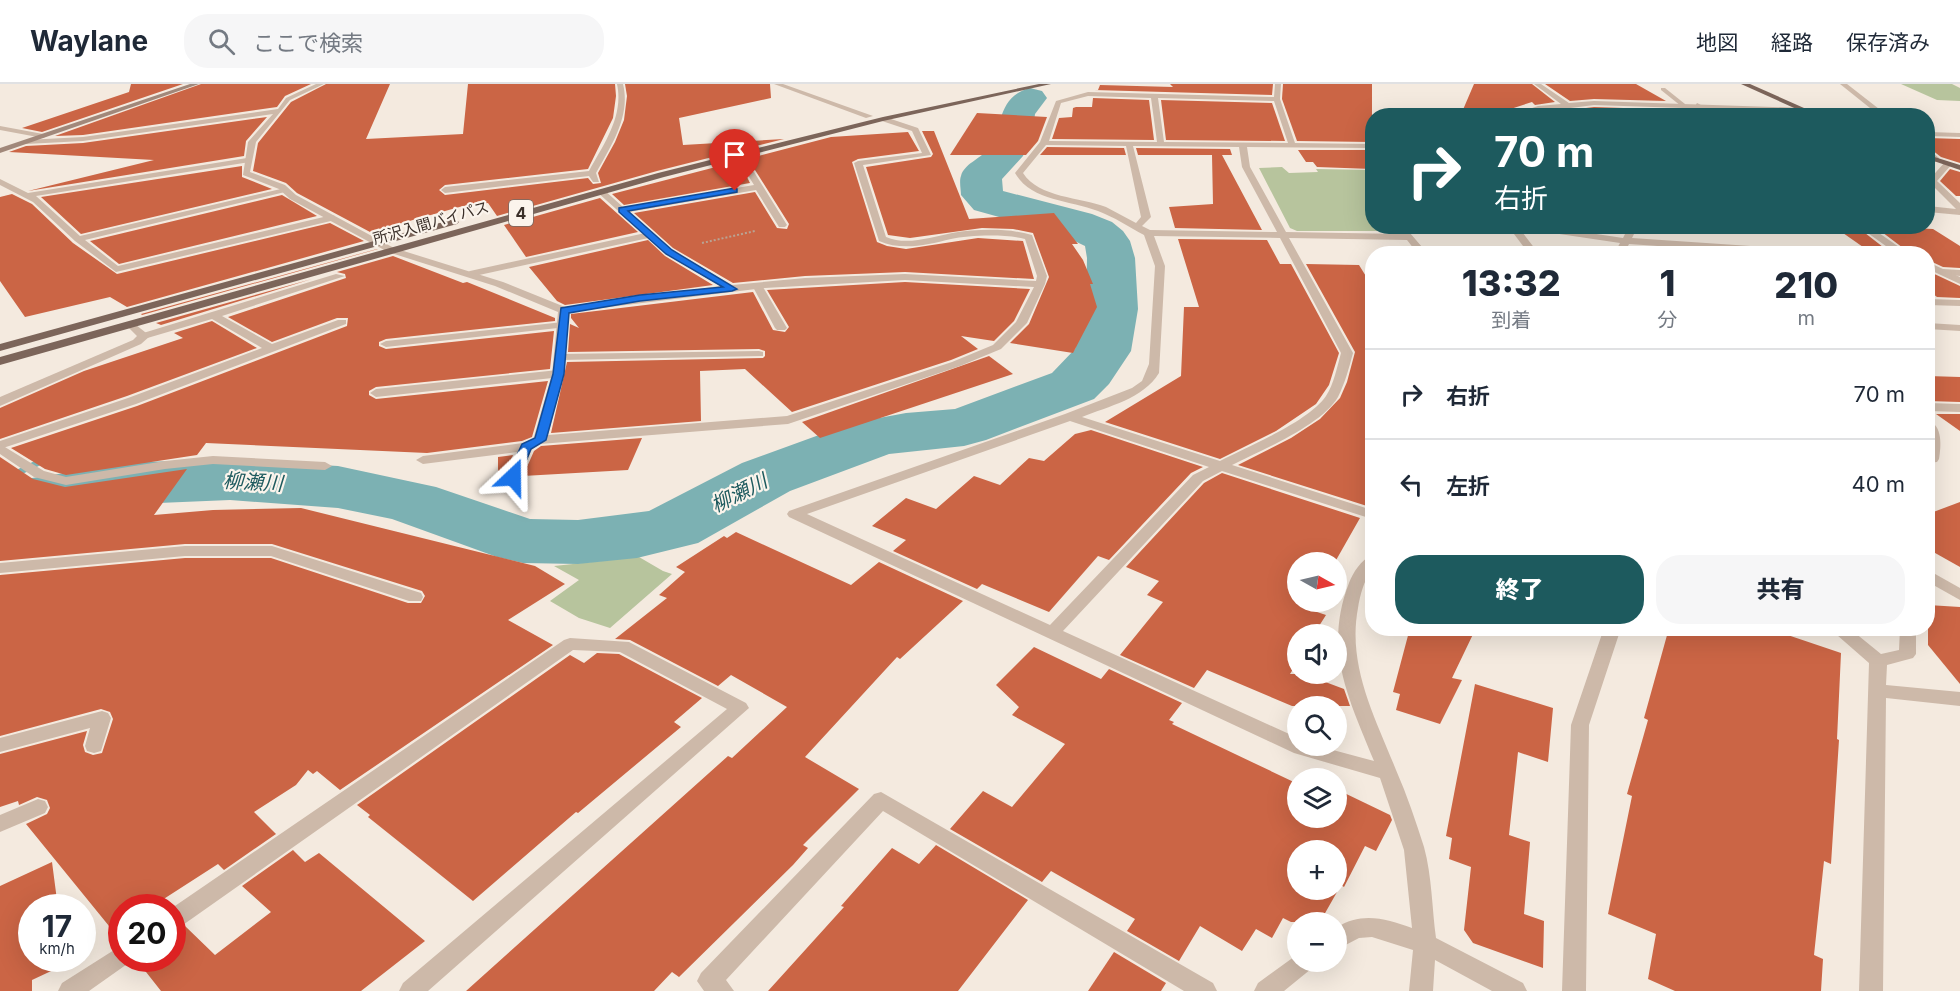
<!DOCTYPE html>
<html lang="ja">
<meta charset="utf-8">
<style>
:root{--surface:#fff;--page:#f6f6f7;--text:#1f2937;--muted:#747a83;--line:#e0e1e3;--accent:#1d5a5e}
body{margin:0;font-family:Inter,"Noto Sans JP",sans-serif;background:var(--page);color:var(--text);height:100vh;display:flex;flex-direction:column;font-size:22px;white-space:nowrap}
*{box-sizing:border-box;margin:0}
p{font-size:20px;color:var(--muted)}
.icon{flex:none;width:33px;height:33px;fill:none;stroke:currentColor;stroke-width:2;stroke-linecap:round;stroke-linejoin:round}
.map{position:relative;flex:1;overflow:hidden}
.drawer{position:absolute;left:1365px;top:162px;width:570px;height:390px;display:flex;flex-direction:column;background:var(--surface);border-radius:24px;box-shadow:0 6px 24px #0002}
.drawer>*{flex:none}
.hud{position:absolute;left:1365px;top:24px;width:570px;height:126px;border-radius:24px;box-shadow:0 6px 24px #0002;background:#1d5a5e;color:#fff;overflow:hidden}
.needle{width:39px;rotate:98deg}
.buttons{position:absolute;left:1287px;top:468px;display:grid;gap:12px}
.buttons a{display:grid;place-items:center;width:60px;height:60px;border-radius:50%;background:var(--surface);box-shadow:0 6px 24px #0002;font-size:30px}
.speed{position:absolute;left:18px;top:810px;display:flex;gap:12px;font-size:30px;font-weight:700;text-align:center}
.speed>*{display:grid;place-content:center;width:78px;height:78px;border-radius:50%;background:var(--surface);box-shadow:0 6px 24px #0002;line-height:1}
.speed small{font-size:15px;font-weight:400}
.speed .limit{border:9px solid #d22;background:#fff;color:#111}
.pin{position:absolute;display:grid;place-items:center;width:51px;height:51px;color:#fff;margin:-62px -26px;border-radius:50% 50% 50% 0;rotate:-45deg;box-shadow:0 0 6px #0007}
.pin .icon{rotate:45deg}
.me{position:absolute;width:66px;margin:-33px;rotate:23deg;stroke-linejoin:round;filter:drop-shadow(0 0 4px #0008)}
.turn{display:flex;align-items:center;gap:21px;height:126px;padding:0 30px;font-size:27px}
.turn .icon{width:78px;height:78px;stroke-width:2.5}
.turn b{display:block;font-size:42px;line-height:51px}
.eta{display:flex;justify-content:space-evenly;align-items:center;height:102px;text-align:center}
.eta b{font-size:36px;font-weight:800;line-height:42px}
.button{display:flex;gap:12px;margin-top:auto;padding:12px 30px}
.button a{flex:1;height:69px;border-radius:24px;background:var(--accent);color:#fff;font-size:24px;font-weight:800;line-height:69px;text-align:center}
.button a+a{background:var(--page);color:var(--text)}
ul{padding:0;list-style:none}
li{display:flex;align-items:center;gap:18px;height:90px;padding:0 30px;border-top:2px solid var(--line)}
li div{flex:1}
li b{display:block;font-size:22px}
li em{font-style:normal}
header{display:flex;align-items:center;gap:36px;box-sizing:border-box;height:84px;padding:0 30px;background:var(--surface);border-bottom:2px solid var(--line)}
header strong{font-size:28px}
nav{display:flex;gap:33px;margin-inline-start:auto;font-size:21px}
.search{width:420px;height:54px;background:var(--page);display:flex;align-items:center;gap:15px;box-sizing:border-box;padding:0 21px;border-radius:24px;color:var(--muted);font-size:22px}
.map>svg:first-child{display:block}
.green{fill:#b7c49d}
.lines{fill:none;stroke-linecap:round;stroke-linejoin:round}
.stream{fill:#7cb1b3;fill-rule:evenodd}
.river{fill:#7cb1b3;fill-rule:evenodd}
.building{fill:#cb6545;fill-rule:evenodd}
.path{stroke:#b9a393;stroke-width:2;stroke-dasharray:2 2;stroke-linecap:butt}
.lane{fill:#cdb9a9;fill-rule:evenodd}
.street{fill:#cdb9a9;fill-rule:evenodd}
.secondary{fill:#a1887a;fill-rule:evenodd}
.primary{fill:#7c655a;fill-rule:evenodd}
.route{fill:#1a73e8;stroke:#114b97;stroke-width:1.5}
.labels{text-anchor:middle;stroke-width:4.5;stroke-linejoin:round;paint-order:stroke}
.far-street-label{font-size:15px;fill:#3a2f29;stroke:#fbf4ec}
.shield{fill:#fbf4ec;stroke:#746a64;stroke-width:1.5}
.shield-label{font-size:16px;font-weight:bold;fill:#3a2f29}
.water-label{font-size:20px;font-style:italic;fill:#1d5a5e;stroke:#fbf4ec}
</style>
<header>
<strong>Waylane</strong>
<div class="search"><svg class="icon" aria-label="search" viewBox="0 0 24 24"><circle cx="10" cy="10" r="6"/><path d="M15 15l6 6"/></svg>ここで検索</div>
<nav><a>地図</a><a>経路</a><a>保存済み</a></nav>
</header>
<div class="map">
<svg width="1960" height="907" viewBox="0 0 1960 907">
<rect width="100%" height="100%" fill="#f4eadf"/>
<g class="green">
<polygon points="1901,0 1952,0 1960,4 1960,17 1937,16"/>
<polygon points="1282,83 1289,89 1318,88 1316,85 1372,86 1372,142 1391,143 1392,145 1389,147 1297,147 1290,144 1259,84"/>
<polygon points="639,473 663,487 672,490 610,544 579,534 550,517 579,496 554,482"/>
</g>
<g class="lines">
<polygon class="stream" points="51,369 55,370 56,372 55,374 0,401 0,394"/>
<path class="river" d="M1030,4L1042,7L1047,14L1035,30L1033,46L1023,72L1002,95L1003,107L1092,130L1112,138L1123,147L1130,157L1135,174L1138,225L1131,267L1109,300L1094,315L986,356L964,362L889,370L790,407L698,459L637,474L578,480L523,479L497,473L392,435L338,424L230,416L135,420L0,441V399L135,378L230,376L338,382L436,403L530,435L578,436L649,427L742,379L852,339L906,329L955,325L1052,289L1075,265L1086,225L1087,174L1085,162L1060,150L974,126L961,111C961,106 959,97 961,92C964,80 980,75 987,66C1004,44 996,13 1030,4Z"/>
</g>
<g class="building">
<polygon points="131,0 183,0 42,48 22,44 129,8"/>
<polygon points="201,0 311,0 285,12 277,23 83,51 55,52"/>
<polygon points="326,0 390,0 366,55 463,50 468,0 615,0 616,12 613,34 588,85 445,101 439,106 445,111 588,94 593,100 601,99 598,89 615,58 624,36 627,12 625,0 770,0 771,14 679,34 683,61 784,55 657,87 497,132 488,119 463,122 370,148 297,109 286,99 253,87 258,59 291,18"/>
<polygon points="1170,0 1273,0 1272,11 1094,6 1098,6 1100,1 1173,3"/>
<polygon points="1283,0 1372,0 1372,58 1297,57 1282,15"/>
<polygon points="1474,0 1532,0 1555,18 1535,21 1532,18 1489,32 1465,32 1466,29 1462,28"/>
<polygon points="1545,0 1636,0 1666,17 1594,15 1570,17"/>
<polygon points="1093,14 1149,16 1154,56 1052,55 1059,34 1072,33 1073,24 1076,23 1092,23"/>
<polygon points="1161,16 1272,19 1285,57 1166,56"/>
<polygon points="1594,23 1682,26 1692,32 1549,32 1546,29"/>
<polygon points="977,29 1047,33 1038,57 1026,71 950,71"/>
<polygon points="267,33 246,57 244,72 28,107 154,76 9,68 26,62 83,59"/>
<polygon points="922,47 934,47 969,135 1054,129 1078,160 1072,160 1083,176 1093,200 1090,200 1097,223 1073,269 1010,259 1029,240 1049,193 1033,149 1013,145 982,144 910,154 888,151 866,83 931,73 933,70"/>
<polygon points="908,48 919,67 858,75 852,78 877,158 887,162 906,165 978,154 1023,157 1034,195 905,188 805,192 733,199 673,164 634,129 755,108 777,144 787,145 789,140 755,86 749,84 744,87 750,99 624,121 612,110 831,53"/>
<polygon points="1928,54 1960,55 1960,79 1941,73 1928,63"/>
<polygon points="1047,63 1124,64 1126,71 1040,71"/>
<polygon points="1136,64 1230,65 1232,71 1222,71 1262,146 1175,144 1169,123 1213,120 1212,71 1138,71"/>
<polygon points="1298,66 1372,66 1372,85 1317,83 1313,78 1306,78"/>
<polygon points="242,82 242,93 272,105 81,150 41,113"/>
<polygon points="1950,85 1960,88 1960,112 1956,112 1940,97"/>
<polygon points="12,110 32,120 73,159 117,190 330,139 364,157 127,223 110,213 25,233 0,197 0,113"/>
<polygon points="282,111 317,132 119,180 90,157"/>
<polygon points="600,114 638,148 526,173 504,141"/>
<polygon points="1833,142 1856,142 1892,170 1873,170"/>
<polygon points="1874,142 1933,145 1960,162 1960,184 1943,183 1928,176 1928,170 1911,170"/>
<polygon points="1178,155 1267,156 1280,180 1291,180 1339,269 1329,301 1316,320 1276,347 1220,375 1105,338 1181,292 1184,223 1199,223"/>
<polygon points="648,156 665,172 713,201 565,221 557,217 529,183"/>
<polygon points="378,165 142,231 141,230 377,165"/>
<polygon points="393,172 463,199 467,198 555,234 555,237 386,255 379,258 379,262 386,265 554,247 550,285 376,303 369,307 369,311 376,315 548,297 532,353 522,357 427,369 206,359 197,371 66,391 45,385 11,364 137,322 347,242 348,234 337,234 272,258 228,233 346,194 345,190 337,188"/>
<polygon points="1306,180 1359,181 1372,202 1372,413 1367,422 1238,381 1291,354 1320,335 1340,314 1347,298 1355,268"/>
<polygon points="1928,187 1960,202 1960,214 1937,213 1928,206"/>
<polygon points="312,195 161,241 156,239"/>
<polygon points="905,198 1030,205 1014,237 994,257 961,252 978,265 951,276 792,328 745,285 700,287 701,337 551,349 567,278 763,274 765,272 765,267 759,265 568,268 570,240 579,244 571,234 571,230 753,208 773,246 785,248 789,243 767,206"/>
<polygon points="212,237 257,264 127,312 0,355 0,324 84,287 183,254 174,249"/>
<polygon points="989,272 1013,290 820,354 802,338"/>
<polygon points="1928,292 1960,293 1960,318 1928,317"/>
<polygon points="1936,330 1960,330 1960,347"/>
<polygon points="1091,346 1203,383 1191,389 1109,476 1098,472 1049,528 982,500 977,505 893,467 906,456 872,442 906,414 936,425 974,392 1000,401 1029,374 1044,377 1075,350"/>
<polygon points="642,354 628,386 523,392 534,367 541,362"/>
<polygon points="513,371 504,393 498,393 498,373"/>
<polygon points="0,373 33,395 65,403 187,385 154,431 213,426 301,424 535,482 565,500 508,536 553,561 340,706 317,687 313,690 308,686 296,701 254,728 276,750 224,786 218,780 159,818 165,824 122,824 122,858 26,740 47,730 50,724 47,716 37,713 19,721 18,717 0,723 0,670 87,647 83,661 85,668 93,671 102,669 113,635 110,628 101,625 0,652 0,491 185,474 271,474 408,519 421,519 425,512 422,507 272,460 185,460 0,477"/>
<polygon points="1222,389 1360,434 1335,478 1298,478 1298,518 1312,518 1308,525 1326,531 1314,550 1298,550 1298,577 1290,590 1304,590 1344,605 1350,622 1292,622 1207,586 1194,604 1120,571 1163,518 1147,511 1159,497 1126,483 1204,399"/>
<polygon points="1960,418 1960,483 1928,465 1928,430"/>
<polygon points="736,448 851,501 879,478 963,517 900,575 897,573 805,673 859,705 803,761 808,764 793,781 679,893 672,888 654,907 466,907 728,672 732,674 787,623 731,591 718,602 630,556 615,555 667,514 659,511 685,488 676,483 724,452 727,454"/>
<polygon points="1928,521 1960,523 1960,600 1928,561"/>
<polygon points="1410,544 1476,544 1452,594 1462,596 1440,640 1396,626 1400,610 1393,608"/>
<polygon points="1669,544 1767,544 1841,569 1837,655 1839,656 1831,780 1824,777 1814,871 1823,875 1821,907 1675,907 1648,895 1656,850 1608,830 1632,712 1627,710 1648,636 1644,634"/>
<path d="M1034,563L1101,595L1109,585L1182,619L1169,636L1174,638L1172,640L1298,700V734H1336V705L1390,731L1392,736L1376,767L1365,762L1344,803L1341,801L1320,838H1291L1283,834L1272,854L1256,845L1242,867L1200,842L1179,877L1127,847L1135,835L1051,787L1042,798L950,745L983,707L1012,723L1065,660L1012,631L1019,623L996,601ZM1298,766H1336V806H1298Z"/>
<polygon points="597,569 619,570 702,614 674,638 681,643 578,729 576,728 473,817 368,733 370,731 357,721 570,571 584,579"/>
<polygon points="1475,600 1553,624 1548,678 1518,668 1509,751 1530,758 1524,830 1544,837 1543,884 1473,859 1464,846 1471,783 1449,775 1452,754 1446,752"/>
<polygon points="936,761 1028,816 958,907 768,907 844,823 841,822 892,764 919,780"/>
<polygon points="293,766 305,778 319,769 425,857 361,907 161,907 135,874 172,874 172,848 185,842 215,871 271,828 242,802"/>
<polygon points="52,778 58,824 32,824 32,874 64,874 64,881 32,896 32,907 0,907 0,802"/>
<polygon points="1114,868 1166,899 1161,907 1088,907"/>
</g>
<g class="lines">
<polyline class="path" points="702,159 755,147"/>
<g class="lane">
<polygon points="1661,4 1665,4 1685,20 1685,22 1681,22 1661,6"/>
<polygon points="1697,19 1699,20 1720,32 1711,32 1695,22"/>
<polygon points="0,42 43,50 47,52 43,54 0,46"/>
<polygon points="247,74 251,76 250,78 36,112 80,152 285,104 289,107 85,156 118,182 332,131 335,132 335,136 116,188 75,157 33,118 0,101 0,95 28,109"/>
<polygon points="650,148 653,149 653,153 470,193 465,190 470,187"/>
<polygon points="1943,185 1960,186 1960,192 1939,190 1939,186"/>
<polygon points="336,190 345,192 222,232 272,260 338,236 346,236 346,240 136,320 0,365 0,357 128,314 262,264 212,235 144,255 140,254 140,250"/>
<polygon points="758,200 763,203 787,244 785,246 777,246 775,244 753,203"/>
<polygon points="563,238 567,239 567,243 386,263 380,260 386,257"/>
<polygon points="759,267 763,268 763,272 561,276 555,273 561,270"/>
<polygon points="558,286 564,290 562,293 376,313 370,309 376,305"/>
<polygon points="1928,319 1960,320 1960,328 1928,327"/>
<polygon points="540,352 547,356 532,365 520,393 513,397 506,393 517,368 423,380 416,376 423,372 523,359"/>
<polygon points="185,462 272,462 421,509 423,513 421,517 409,517 271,472 185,472 0,489 0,479"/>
<polygon points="102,627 108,629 111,634 101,667 94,669 87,667 85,662 90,644 0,668 0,654"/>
<polygon points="38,715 45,717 48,723 45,729 0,748 0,731"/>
</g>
<g class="street">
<path d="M316,0H324L290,16L256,58L250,88L285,101L296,111L394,164L503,198L565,223L720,202L666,170L596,107L603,105L623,123L754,101L746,88L750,86L754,88L787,141L785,143H779L756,106L629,128L672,166L732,201L805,194L905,190L1036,197L1037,192L1025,155C1007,150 969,151 951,155C927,161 902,167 879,157L854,79L858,77L922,69L912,47L882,37L885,33L918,44L931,71L863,81L886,153C907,162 931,153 952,149C977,145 1008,144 1032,151L1047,192L1045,200L1027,239L1001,265L960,282L788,340L540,360L533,356L552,290L558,228L495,202L388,168L290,115L279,105L243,91L248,58L273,30L83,57L26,60L22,58L26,56L83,53L278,25L286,14ZM905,196L1034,203L1016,238L993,261L952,278L787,332L548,351L564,290L569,228L765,204Z"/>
<path d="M617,0H623C631,32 611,62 596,89L599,98H593L589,92L445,109L441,106L445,103L589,87C604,60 624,32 617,0Z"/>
<polygon points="774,0 783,0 873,32 866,34"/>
<path d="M1275,0H1281L1280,15L1295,59L1372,60V64L1247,63L1250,83L1286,148L1402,150L1398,145L1404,142L1428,170H1418L1407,156L1289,154L1353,269C1349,284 1345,299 1338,313C1322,341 1262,366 1232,381L1372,426V435L1222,387L1203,397L1063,547L1298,654V662H1318L1374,677C1349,615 1323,566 1349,499C1353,489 1361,475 1372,472V486C1364,496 1360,511 1358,524C1347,582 1375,633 1396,686C1407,711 1416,738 1424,763C1432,792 1432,825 1436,854L1523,899L1527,907H1492L1435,876L1433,907H1409L1413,866L1372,853L1359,854L1336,866V844C1362,827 1386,835 1412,844L1404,766L1380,694L1294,669L789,433L787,430L789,427L1065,330L1132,304L1142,297L1149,280L1155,182L1144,151C1129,143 1114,133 1098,127C1070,116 1031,117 1015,89L1040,58L1056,17L1088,8L1274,13ZM1088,12L1151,14L1157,58L1049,57L1061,19ZM1158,14L1274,17L1288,59L1164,58ZM1046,61L1126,62L1141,133L1136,139C1126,134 1116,128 1106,123C1080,113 1039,114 1023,89ZM1133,62L1239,63L1242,83L1277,148L1150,146L1142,142L1151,133ZM1154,152L1280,154L1341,269C1337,283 1334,300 1326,312C1308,338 1249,362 1220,377L1082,333C1109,322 1143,315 1159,289L1165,182ZM1070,337L1209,383L1193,391L1050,541L807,430Z"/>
<polygon points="1534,0 1541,0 1569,19 1594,17 1805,24 1809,26 1805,28 1594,21 1508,32 1538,22 1561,20"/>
<polygon points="1840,0 1847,0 1888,32 1880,32"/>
<polygon points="1928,48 1960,49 1960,53 1928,52"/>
<polygon points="1928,65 1939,74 1939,78 1933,78 1928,71"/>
<polygon points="1945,78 1952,80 1937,97 1960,119 1960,131 1928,128 1928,122 1956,125 1928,97"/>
<polygon points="1508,142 1543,142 1623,154 1629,142 1638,142 1632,154 1824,167 1829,170 1773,170 1629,160 1624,170 1614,170 1620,159 1519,144 1539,170 1529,170"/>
<polygon points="1858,142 1869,142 1909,170 1897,170"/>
<polygon points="1928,178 1960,193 1960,200 1928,185"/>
<polygon points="1928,215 1960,216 1960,222 1928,221"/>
<polygon points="131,237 150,252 141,260 0,322 0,313 133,256 137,252 125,240"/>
<polygon points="1928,239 1960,241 1960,247 1928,245"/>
<path d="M1928,336C1943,342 1941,362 1939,375L1937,378L1928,379Z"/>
<polygon points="0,360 44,387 66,393 165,377 213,372 325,378 332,382 325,386 213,380 165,385 66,401 34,393 0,370"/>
<polygon points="1928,486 1960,504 1960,516 1928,498"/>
<polygon points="1604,544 1621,544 1589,641 1586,907 1562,907 1571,641"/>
<polygon points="1829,544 1849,544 1881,570 1899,566 1900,544 1916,544 1916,570 1913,574 1887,581 1886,601 1960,608 1960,622 1886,614 1883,907 1859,907 1869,579"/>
<polygon points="570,554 629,558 746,619 749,624 428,907 399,907 403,899 727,625 620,568 573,566 180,843 172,846 172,824 564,556"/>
<polygon points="881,708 1213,899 1217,907 1184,907 883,727 726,896 734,907 704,907 697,897 701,889 874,710"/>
<polygon points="122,861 122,874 132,874 130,878 89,907 58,907 62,899"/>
<polygon points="1298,870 1298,878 1314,878 1311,885 1284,907 1254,907 1258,899"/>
</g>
<polygon class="secondary" points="190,0 199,0 0,69 0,64"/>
<g class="primary">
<polygon points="1039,0 1051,0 883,37 664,93 0,281 0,273 658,89 883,33"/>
<polygon points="1741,0 1750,0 1822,32 1812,32"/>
<polygon points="1928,71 1960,81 1960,86 1928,75"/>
<polygon points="454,135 459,138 457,140 0,267 0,260"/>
</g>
</g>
<polygon class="route" points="735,104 737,105 737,108 628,127 672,166 737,205 732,207 640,217 569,229 564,290 546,356 531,365 518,396 509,396 507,393 522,360 535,354 553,290 561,224 640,211 723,203 666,170 619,128 619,124"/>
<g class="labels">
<g class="far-street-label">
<text transform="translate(431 139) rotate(-16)" y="5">所沢入間バイパス</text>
</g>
<rect class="shield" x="509" y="116" width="24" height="26" rx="4.5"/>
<g class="shield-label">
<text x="521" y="135">4</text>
</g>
<g class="water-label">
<text transform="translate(253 398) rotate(3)" y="7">柳瀬川</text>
<text transform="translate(739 409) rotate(-27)" y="7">柳瀬川</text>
</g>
</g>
</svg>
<div class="buttons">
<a><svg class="needle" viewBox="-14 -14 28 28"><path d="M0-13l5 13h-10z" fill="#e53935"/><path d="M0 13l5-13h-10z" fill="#747a83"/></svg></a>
<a><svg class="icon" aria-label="sound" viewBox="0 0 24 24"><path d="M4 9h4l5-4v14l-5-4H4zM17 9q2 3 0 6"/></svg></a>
<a><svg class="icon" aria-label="search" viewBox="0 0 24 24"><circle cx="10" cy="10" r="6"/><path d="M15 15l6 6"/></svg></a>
<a><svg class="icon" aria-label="layers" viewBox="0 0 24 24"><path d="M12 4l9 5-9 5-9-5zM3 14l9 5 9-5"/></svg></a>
<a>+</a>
<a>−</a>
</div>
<div class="speed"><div>17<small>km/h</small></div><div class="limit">20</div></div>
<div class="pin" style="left:735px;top:107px;background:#d93025"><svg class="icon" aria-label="arrive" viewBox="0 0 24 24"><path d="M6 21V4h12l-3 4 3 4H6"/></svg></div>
<svg class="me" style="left:513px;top:393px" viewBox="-20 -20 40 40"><path d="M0-17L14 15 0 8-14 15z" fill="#1a73e8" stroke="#fff" stroke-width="4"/></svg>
<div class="hud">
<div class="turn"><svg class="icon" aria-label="right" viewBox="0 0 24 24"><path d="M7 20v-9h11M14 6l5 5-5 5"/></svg><div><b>70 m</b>右折</div></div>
</div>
<section class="drawer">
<div class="eta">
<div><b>13:32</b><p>到着</p></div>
<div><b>1</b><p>分</p></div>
<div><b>210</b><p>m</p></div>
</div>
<ul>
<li><svg class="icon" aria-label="right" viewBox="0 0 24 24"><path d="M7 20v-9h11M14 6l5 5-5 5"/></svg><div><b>右折</b></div><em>70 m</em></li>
<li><svg class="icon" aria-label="left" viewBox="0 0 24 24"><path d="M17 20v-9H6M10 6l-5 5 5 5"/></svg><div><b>左折</b></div><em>40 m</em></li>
</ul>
<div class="button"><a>終了</a><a>共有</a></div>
</section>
</div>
